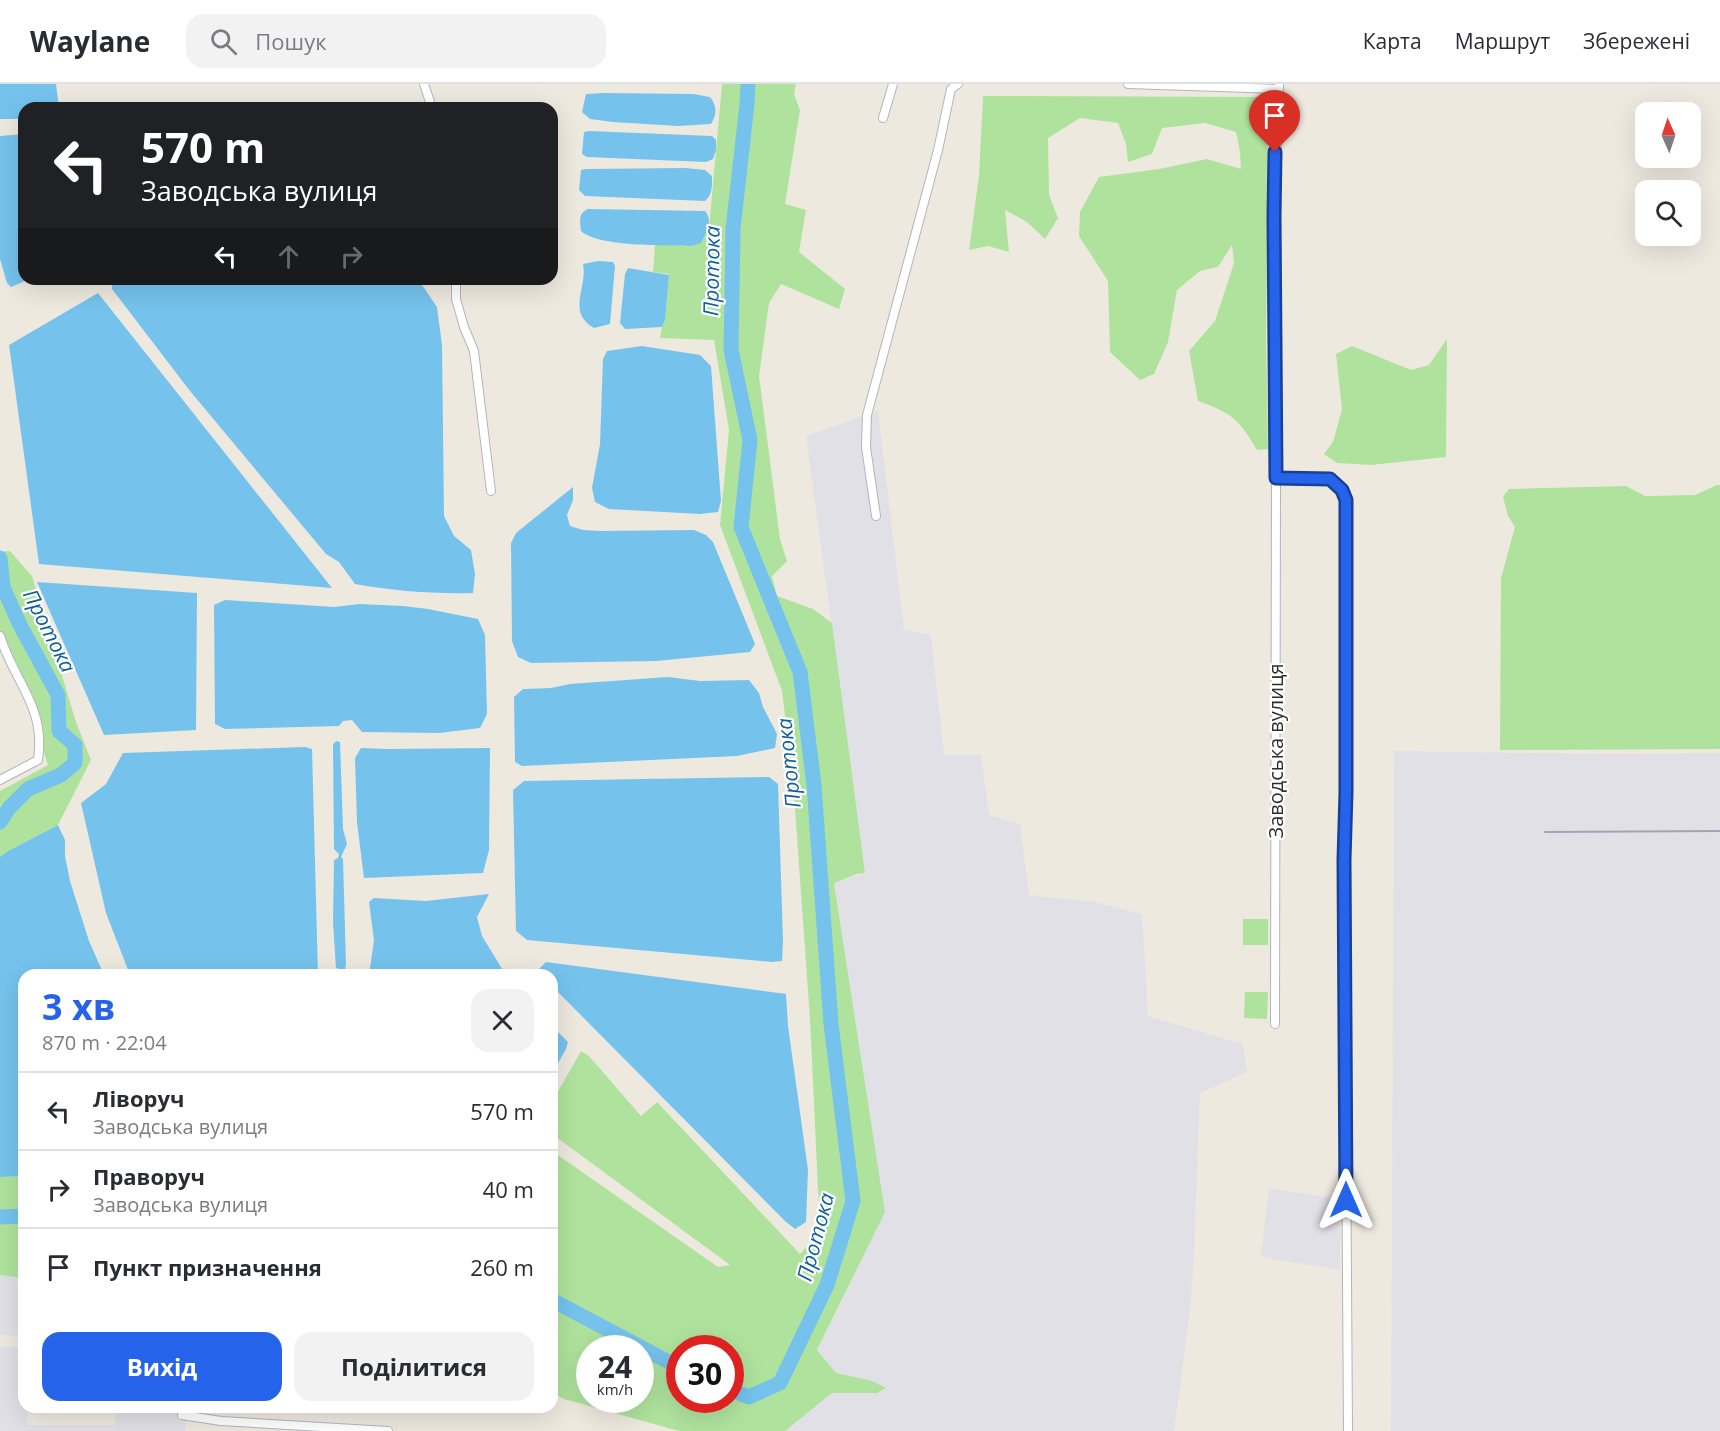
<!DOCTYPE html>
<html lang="uk">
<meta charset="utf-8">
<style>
:root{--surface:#fff;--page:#f2f2f3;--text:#2b2b33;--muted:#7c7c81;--line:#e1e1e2;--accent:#2563eb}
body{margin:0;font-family:"Open Sans",sans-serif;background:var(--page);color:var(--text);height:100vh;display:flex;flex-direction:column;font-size:22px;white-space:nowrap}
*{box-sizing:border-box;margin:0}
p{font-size:20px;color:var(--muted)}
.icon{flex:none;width:33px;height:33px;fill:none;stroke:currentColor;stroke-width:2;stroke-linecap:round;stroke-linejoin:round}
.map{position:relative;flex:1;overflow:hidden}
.panel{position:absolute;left:18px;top:885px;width:540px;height:444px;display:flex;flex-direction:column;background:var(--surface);border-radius:18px;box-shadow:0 6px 24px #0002}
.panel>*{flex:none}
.top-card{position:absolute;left:18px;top:18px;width:540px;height:183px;border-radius:18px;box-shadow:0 6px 24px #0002;background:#202124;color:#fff;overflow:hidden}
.needle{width:39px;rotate:357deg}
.tools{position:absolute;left:1635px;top:18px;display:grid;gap:12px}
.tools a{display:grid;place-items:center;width:66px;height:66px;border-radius:12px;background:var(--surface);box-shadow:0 6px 24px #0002;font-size:30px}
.speed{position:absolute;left:576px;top:1251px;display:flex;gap:12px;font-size:30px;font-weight:700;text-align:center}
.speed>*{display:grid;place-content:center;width:78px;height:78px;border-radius:50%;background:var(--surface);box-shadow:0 6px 24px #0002;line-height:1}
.speed small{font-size:15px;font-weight:400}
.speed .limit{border:9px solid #d22;background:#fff;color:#111}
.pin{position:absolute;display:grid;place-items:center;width:51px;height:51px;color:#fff;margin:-62px -26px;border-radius:50% 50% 50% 0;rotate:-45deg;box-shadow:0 0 6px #0007}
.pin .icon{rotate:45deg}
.me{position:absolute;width:66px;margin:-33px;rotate:0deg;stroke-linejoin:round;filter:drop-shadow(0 0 4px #0008)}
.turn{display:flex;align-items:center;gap:21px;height:126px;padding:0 24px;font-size:27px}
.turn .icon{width:78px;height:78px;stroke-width:2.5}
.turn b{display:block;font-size:42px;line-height:51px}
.lanes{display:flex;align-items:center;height:57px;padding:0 24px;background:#0003;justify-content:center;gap:30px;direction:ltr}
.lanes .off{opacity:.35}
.round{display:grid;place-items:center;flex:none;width:63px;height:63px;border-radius:18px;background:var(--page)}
.summary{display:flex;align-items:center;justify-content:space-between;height:102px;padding:0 24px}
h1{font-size:36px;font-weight:700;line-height:45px;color:var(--accent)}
.button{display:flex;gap:12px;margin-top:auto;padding:12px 24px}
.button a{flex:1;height:69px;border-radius:18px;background:var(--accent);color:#fff;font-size:24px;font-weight:700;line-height:69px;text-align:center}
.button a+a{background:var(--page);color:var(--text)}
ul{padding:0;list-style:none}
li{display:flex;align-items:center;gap:18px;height:78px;padding:0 24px;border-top:2px solid var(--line)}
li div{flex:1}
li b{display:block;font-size:22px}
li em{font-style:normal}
header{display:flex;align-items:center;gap:36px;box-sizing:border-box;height:84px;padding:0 30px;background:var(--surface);border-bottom:2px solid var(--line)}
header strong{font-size:28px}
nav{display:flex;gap:33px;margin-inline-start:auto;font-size:21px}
.search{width:420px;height:54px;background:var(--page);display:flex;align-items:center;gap:15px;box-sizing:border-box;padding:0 21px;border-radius:18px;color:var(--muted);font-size:22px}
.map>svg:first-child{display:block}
.industrial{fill:#e2e0e7}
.green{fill:#afe39d;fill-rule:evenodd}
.water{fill:#75c3ed}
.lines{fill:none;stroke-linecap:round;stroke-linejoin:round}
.river{stroke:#75c3ed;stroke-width:15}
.minor-casing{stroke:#b3b4c0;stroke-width:10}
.minor{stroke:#fff;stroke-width:8}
.rail{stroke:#a2a3b6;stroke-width:2}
.route-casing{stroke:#184099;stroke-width:15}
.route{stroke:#2563eb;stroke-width:10}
.labels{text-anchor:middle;stroke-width:4.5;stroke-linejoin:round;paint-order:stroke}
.street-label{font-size:20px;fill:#2d2d2d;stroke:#fff}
.water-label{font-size:21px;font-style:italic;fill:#10609d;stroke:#fff}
</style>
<header>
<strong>Waylane</strong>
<div class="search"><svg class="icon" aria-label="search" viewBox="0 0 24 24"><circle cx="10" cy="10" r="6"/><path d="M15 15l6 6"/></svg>Пошук</div>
<nav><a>Карта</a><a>Маршрут</a><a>Збережені</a></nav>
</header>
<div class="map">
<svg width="1720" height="1347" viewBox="0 0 1720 1347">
<rect width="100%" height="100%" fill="#eee9df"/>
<g class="industrial">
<polygon points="878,327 904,545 931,551 944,671 981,671 989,731 1020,740 1029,811 1095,818 1142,830 1148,932 1243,960 1247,988 1200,1009 1194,1169 1190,1226 1174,1347 765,1347 809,1283 885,1128 834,799 865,789 806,352"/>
<polygon points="1394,667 1614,670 1720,669 1720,1347 1391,1347"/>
<polygon points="1269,1104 1340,1115 1340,1186 1261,1173"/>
<polygon points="0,1191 24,1194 24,1252 0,1251"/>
<polygon points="0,1262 24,1264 24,1323 28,1323 27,1341 115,1341 116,1323 161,1323 187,1329 185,1347 0,1347"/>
</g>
<g class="green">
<path d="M722,0H796L794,10L800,26L785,120L806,126L799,168L845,205L839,225L781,200L769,219L759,292L780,455L787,477L772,492L777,512L813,525L832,539L865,789L857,790L834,799L885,1128L817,1266L836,1289L872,1297L886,1304L877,1309H832L785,1347H679L564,1315L552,1309V1067L718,1183L730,1181L552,1050V1018L581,967L589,972L641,1032L657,1018L800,1170L820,1147L810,935L793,697L782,607L720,441L729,346L714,256L660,254L662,243L665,236L669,190L653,188L655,160L691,162L709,144ZM590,1264H640V1316H590ZM680,1264H730V1316H680Z"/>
<path d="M983,12L1267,13L1268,107L1266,250L1268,365L1257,366C1238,334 1233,330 1198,317L1189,267L1215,237L1234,179L1232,161L1218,183L1200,187L1177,206L1168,258L1154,290L1140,296L1110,268L1108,197L1079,152L1080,128L1099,93L1159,85L1207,75L1241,85L1240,68L1236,48L1205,39L1162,44L1152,70L1128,78L1126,60L1118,39L1080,34L1048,54L1049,111L1058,134L1045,155L1027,138L1005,126L1009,168L988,162L969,166L979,92Z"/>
<polygon points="1447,255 1446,373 1371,381 1337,379 1324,370 1333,358 1342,325 1336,270 1352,262 1411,286 1429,281"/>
<polygon points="1717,401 1720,401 1720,665 1500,666 1501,494 1515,443 1508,432 1503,413 1509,405 1626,402 1645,412 1695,411"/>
<polygon points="10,467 32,492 76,638 91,676 58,741 8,767 0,773 0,707 48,681 41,659 36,629 0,552 0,468"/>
<rect x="1243" y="835" width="25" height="26"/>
<polygon points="1245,908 1268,908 1267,935 1244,934"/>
<polygon points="24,1092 24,1194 0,1191 0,1093"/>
</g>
<g class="water">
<polygon points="0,0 56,0 59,24 24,24 24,35 0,35"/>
<path d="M604,9L693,10L710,13C717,22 717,30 711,40L678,42L613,38L590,35L582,28L586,10Z"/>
<polygon points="589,47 712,52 716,56 716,66 713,75 706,78 587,73 582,70 584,48"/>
<polygon points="24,50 24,195 30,195 11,203 7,199 0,175 0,52"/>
<path d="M685,84L705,86L712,92C712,102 713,110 705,117L585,112L579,106L581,86L586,85Z"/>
<path d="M588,125L705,127C714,138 706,148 701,159L691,162C666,161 598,163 581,147C580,137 578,129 588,125Z"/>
<path d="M598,177L613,178L615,182L610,240L594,244C566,228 588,203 583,180Z"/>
<polygon points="628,184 669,191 665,236 662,243 625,245 620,239 625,190"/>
<path d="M112,195H418L437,223L442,261L444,432L454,452L471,466L475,490L473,509C434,510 394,507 355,500L339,478L326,470L190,307L112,205Z"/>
<polygon points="98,209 332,504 39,480 9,261"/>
<polygon points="642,262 700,271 711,282 721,417 718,428 700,430 609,425 595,418 592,404 600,360 603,275 607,267"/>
<polygon points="573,403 573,416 567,431 570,442 583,446 601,447 694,446 706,451 713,458 755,560 750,568 656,577 531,579 518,573 512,557 511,459 516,449"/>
<polygon points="37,498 197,509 196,646 104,651"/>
<polygon points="225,516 334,523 360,520 403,522 428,525 478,535 485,551 487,630 480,644 439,649 362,648 352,636 343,637 339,642 225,645 215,640 214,521"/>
<polygon points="668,593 700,597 749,596 759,609 763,623 777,650 775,664 737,672 522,682 515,678 514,613 523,605 551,604 570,600"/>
<polygon points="336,657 340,658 343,745 347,760 341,773 343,775 346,880 344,891 340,891 340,885 336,884 333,839 334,776 338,774 339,770 334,765 333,661"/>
<polygon points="305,663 312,665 318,891 130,891 106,829 81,719 106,700 123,669"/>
<polygon points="361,664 387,665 490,664 489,766 483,789 364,794 357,738 355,674"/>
<polygon points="769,693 778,700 783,857 782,877 772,878 527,856 516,847 513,706 524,697"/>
<polygon points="58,741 65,756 65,772 70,797 89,857 104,891 24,891 24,1092 0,1093 0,773 8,767"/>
<polygon points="489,810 477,833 482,852 504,888 504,891 369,891 374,856 369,818 374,814 426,817"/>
<polygon points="546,878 786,910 788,942 808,1086 806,1138 795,1145 785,1137 552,902 552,891 541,891 537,887"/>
<polygon points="552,942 568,958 566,965 552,990"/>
</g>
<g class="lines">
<g class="river">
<polyline points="0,474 3,503 20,541 58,611 59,647 75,661 75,679 61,691 28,705 9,724 0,738"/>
<polyline points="0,1133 24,1132"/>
<polyline points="552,1216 680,1284"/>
<polyline points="730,1306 749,1313 780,1299 827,1201 853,1117 831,940 814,701 800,588 741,443 750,356 731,266 733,145 747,20 748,0"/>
</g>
<defs>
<g id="minor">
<polyline points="424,0 432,24"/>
<polyline points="1128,0 1278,5"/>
<polyline points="1279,0 1274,132 1276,394 1330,395 1342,406 1346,416 1345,889 1348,1347"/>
<polyline points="883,34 893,0"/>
<polyline points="456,195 456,215 464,243 474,267 491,407"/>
<polyline points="876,432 866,363 867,331 938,66 951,5 958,0"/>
<path d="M0,552C14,598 46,622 38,676L0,696"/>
<polyline points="1275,940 1276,394"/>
<polyline points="182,1331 221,1337 388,1347"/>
</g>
</defs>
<use href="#minor" class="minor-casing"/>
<use href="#minor" class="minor"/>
<polyline class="rail" points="1545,748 1720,747"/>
</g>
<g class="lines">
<defs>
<polyline id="route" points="1275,68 1274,132 1276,394 1330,395 1342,406 1346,416 1346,708 1344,776 1346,1116"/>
</defs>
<use href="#route" class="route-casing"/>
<use href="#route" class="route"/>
</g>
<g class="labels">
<g class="street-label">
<text transform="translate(1276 667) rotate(-90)" y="7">Заводська вулиця</text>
</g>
<g class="water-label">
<text transform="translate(712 187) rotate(-89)" y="7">Протока</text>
<text transform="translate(49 547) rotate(63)" y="7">Протока</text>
<text transform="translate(789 679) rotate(-96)" y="7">Протока</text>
<text transform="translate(816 1153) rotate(-75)" y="7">Протока</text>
</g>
</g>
</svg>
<div class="tools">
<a><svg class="needle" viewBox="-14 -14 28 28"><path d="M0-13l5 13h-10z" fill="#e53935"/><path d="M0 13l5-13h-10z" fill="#7c7c81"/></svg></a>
<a><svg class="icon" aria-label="search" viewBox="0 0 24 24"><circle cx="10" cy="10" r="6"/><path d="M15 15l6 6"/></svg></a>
</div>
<div class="speed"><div>24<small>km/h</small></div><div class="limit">30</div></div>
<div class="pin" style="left:1275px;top:68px;background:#d93025"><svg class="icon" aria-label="arrive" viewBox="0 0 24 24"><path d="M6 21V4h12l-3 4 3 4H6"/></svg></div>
<svg class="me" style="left:1346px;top:1116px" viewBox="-20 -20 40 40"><path d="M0-17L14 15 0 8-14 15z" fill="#2563eb" stroke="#fff" stroke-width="4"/></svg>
<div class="top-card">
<div class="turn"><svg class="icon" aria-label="left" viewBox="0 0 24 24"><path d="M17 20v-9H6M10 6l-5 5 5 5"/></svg><div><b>570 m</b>Заводська вулиця</div></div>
<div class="lanes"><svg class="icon" aria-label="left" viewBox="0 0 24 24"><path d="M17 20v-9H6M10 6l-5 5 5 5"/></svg><svg class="icon off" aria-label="ahead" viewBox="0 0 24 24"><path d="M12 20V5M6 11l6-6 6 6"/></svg><svg class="icon off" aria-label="right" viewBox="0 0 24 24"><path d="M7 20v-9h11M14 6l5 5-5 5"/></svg></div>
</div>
<section class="panel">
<div class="summary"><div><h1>3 хв</h1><p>870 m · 22:04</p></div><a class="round"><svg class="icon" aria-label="close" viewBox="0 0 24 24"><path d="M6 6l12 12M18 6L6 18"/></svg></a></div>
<ul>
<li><svg class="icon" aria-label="left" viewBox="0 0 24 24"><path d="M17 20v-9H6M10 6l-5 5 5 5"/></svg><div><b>Ліворуч</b><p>Заводська вулиця</p></div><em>570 m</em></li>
<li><svg class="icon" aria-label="right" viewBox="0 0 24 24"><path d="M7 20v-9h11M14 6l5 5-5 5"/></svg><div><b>Праворуч</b><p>Заводська вулиця</p></div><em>40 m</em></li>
<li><svg class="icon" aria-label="arrive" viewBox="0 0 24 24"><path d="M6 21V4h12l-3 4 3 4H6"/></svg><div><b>Пункт призначення</b></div><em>260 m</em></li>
</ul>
<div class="button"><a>Вихід</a><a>Поділитися</a></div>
</section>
</div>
